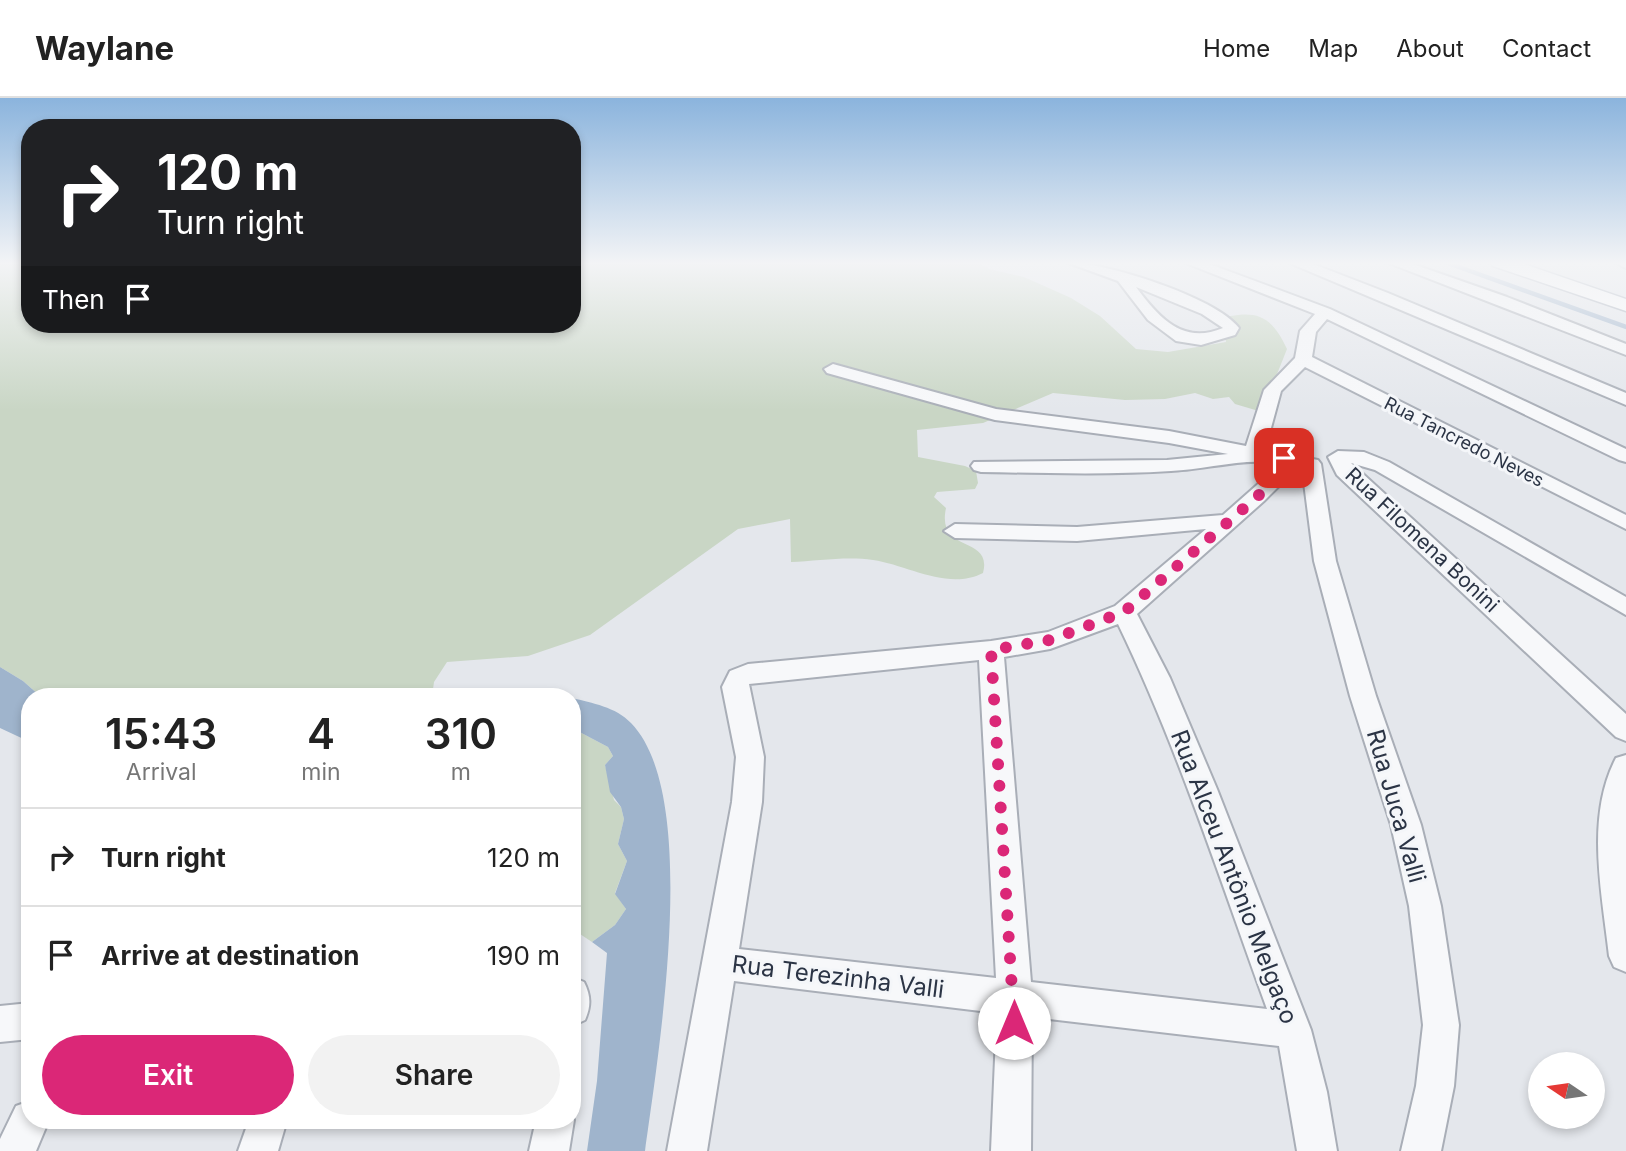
<!DOCTYPE html>
<meta charset="utf-8">
<style>
:root{--surface:#fff;--page:#f2f2f2;--text:#222;--muted:#767676;--line:#e0e0e0;--accent:#db2777}
body{margin:0;font-family:Inter,sans-serif;background:var(--page);color:var(--text);height:100vh;display:flex;flex-direction:column;font-size:26px;white-space:nowrap}
*{box-sizing:border-box;margin:0}
p{font-size:23px;color:var(--muted)}
.icon{flex:none;width:38px;height:38px;fill:none;stroke:currentColor;stroke-width:2;stroke-linecap:round;stroke-linejoin:round}
.map{position:relative;flex:1;overflow:hidden}
.panel{position:absolute;left:21px;top:590px;width:560px;height:441px;display:flex;flex-direction:column;background:var(--surface);border-radius:28px;box-shadow:0 4px 10px #0003}
.panel>*{flex:none}
.banner{position:absolute;left:21px;top:21px;width:560px;height:214px;border-radius:28px;box-shadow:0 4px 10px #0003;background:#202124;color:#fff;overflow:hidden}
.needle{width:46px;rotate:283deg}
.buttons{position:absolute;left:1528px;top:954px;display:grid;gap:14px}
.buttons a{display:grid;place-items:center;width:77px;height:77px;border-radius:50%;background:var(--surface);box-shadow:0 4px 10px #0003;font-size:35px}
.pin{position:absolute;display:grid;place-items:center;width:60px;height:60px;color:#fff;margin:-30px;border-radius:14px;box-shadow:0 4px 10px #0006}
.me{position:absolute;width:77px;margin:-38px;rotate:0deg;stroke-linejoin:round;filter:drop-shadow(0 0 5px #0008)}
.turn{display:flex;align-items:center;gap:24px;height:147px;padding:0 21px;font-size:32px}
.turn .icon{width:91px;height:91px;stroke-width:2.5}
.turn b{display:block;font-size:49px;line-height:60px}
.then{display:flex;align-items:center;height:66px;padding:0 21px;background:#0003;gap:14px;font-size:26px}
.eta{display:flex;justify-content:space-evenly;align-items:center;height:119px;text-align:center}
.eta b{font-size:42px;font-weight:600;line-height:49px}
.action{display:flex;gap:14px;margin-top:auto;padding:14px 21px}
.action a{flex:1;height:80px;border-radius:42px;background:var(--accent);color:#fff;font-size:28px;font-weight:600;line-height:80px;text-align:center}
.action a+a{background:var(--page);color:var(--text)}
ul{padding:0;list-style:none}
li{display:flex;align-items:center;gap:21px;height:98px;padding:0 21px;border-top:2px solid var(--line)}
li div{flex:1}
li b{display:block;font-size:26px}
li em{font-style:normal}
header{display:flex;align-items:center;gap:42px;box-sizing:border-box;height:98px;padding:0 35px;background:var(--surface);border-bottom:2px solid var(--line)}
header strong{font-size:33px}
nav{display:flex;gap:38px;margin-inline-start:auto;font-size:24px}
.map>svg:first-child{display:block}
.green{fill:#c9d6c5}
.water{fill:#9fb4cc}
.lines{fill:none;stroke-linecap:round;stroke-linejoin:round}
.stream{stroke:#9fb4cc;stroke-width:4.5}
.minor-casing{stroke:#a9aeb7;stroke-width:4}
.major-casing{stroke:#a3abb8;stroke-width:3}
.minor{fill:#f7f8fa;fill-rule:evenodd}
.major{fill:#fff;fill-rule:evenodd}
.route{stroke:#db2777;stroke-width:12;stroke-dasharray:0 21.6}
.labels{text-anchor:middle;stroke-width:6;stroke-linejoin:round;paint-order:stroke}
.far-street-label{font-size:18px;fill:#2b3445;stroke:#f4f6f9}
.street-label{font-size:21px;fill:#2b3445;stroke:#f4f6f9}
.near-street-label{font-size:24px;fill:#2b3445;stroke:#f4f6f9}
</style>
<header>
<strong>Waylane</strong>
<nav><a>Home</a><a>Map</a><a>About</a><a>Contact</a></nav>
</header>
<div class="map">
<svg width="1626" height="1053" viewBox="0 0 1626 1053">
<rect width="100%" height="100%" fill="#e4e7ec"/>
<g class="green">
<path d="M0,164H30V226H572V164H977L989,171L1024,179L1071,200L1100,218L1136,251L1168,254L1226,244L1224,231L1212,222C1252,212 1269,212 1287,251L1262,314L1235,306L1229,299L1213,301L1195,295L1165,301L1125,302L1053,295L983,325L917,332L918,359L965,368L976,373L978,385L975,391L937,394L934,399L946,410C936,457 993,436 983,475C948,493 908,467 873,462C847,458 817,463 791,464L790,421L738,431L590,537L528,558L447,564L434,584L432,598H40L23,583L0,569Z"/>
<polygon points="572,630 608,649 613,658 605,667 614,702 621,709 624,721 618,746 627,763 615,795 626,811 615,827 592,844 580,836 572,839"/>
</g>
<g class="water">
<polygon points="0,569 23,583 40,598 30,598 30,644 0,630"/>
<path d="M572,600C592,605 616,609 631,625C702,698 658,956 645,1053H587L597,983L607,855L592,844L615,827L626,811L615,796L627,763L618,746L624,721L621,709L610,694L605,667L613,658L608,649L572,630Z"/>
</g>
<g class="lines">
<polyline class="stream" points="1445,164 1626,229"/>
<defs>
<g id="minor">
<path d="M1066,164C1104,164 1216,199 1239,230L1235,237L1201,247L1176,243L1148,222L1118,183ZM1136,189L1202,216L1223,230C1183,247 1159,220 1136,189Z"/>
<path d="M1183,164H1204L1330,211L1626,351V364L1619,362L1327,221L1316,234L1312,259L1626,417V431L1305,269L1281,293L1265,352L1318,362L1321,366L1336,463L1376,598L1421,727L1441,808L1459,927L1454,988L1441,1053H1401L1416,988L1423,927L1409,808L1391,727L1350,598L1314,463L1302,369L1290,368L1282,385L1264,403L1137,516L1170,580L1217,691L1311,932L1327,994L1337,1053H1297L1279,948L1032,919L1031,1053H991L997,915L734,883L707,1053H667L732,704L736,659L722,589L730,573L748,566L991,543L1048,534L1115,508L1206,431L1077,443L955,440L944,433L955,426L1077,429L1223,417L1266,379L1272,365C1246,360 1201,372 1171,373C1108,377 1044,375 981,374L974,372L971,368L974,364L1167,362L1228,356L1169,345L995,322L827,275L824,271L833,266L996,311L1169,333L1246,348L1264,292L1295,260L1300,233L1315,216ZM1118,526C1178,650 1220,782 1267,911L1031,884L1004,559L1050,551ZM979,562L996,880L739,851L762,704L764,659L749,586Z"/>
<polygon points="1287,164 1308,164 1388,195 1626,295 1626,307"/>
<polygon points="1386,164 1407,164 1507,199 1626,246 1626,257"/>
<polygon points="1614,164 1626,164 1626,170"/>
<polygon points="1338,353 1364,354 1389,364 1626,499 1626,517 1375,372 1351,365 1626,616 1626,643 1616,639 1337,377 1328,359"/>
<path d="M1626,657V874L1614,869L1609,858C1602,795 1585,719 1616,660Z"/>
<path d="M572,879L584,884C591,898 591,908 585,922L572,928Z"/>
<polygon points="30,905 30,941 0,944 0,908"/>
<polygon points="30,1003 30,1022 49,1022 36,1053 0,1053 0,1041 16,1008"/>
<polygon points="572,1017 574,1022 569,1053 529,1053 536,1022 572,1022"/>
<polygon points="249,1022 287,1022 278,1053 238,1053"/>
</g>
<polygon id="major" points="1490,164 1518,164 1626,201 1626,213 1493,168"/>
</defs>
<use href="#minor" class="minor-casing"/>
<use href="#major" class="major-casing"/>
<use href="#minor" class="minor"/>
<use href="#major" class="major"/>
</g>
<linearGradient id="sky" x2="0" y2="1"><stop stop-color="#8bb4dd"/><stop offset="0.53" stop-color="#f3f4f6"/><stop offset="1" stop-color="#f3f4f6" stop-opacity="0"/></linearGradient>
<rect width="1626" height="312" fill="url(#sky)"/>
<g class="lines">
<polyline class="route" points="1014,925 991,552 1050,542 1124,514 1257,399 1275,381 1284,360"/>
</g>
<g class="labels">
<g class="far-street-label">
<text transform="translate(1464 344) rotate(27)" y="6">Rua Tancredo Neves</text>
</g>
<g class="street-label">
<text transform="translate(1422 442) rotate(43)" y="7">Rua Filomena Bonini</text>
</g>
<g class="near-street-label">
<text transform="translate(1396 708) rotate(74)" y="8">Rua Juca Valli</text>
<text transform="translate(1234 779) rotate(69)" y="8">Rua Alceu Antônio Melgaço</text>
<text transform="translate(838 879) rotate(7)" y="8">Rua Terezinha Valli</text>
</g>
</g>
</svg>
<div class="buttons">
<a><svg class="needle" viewBox="-14 -14 28 28"><path d="M0-13l5 13h-10z" fill="#e53935"/><path d="M0 13l5-13h-10z" fill="#767676"/></svg></a>
</div>
<div class="pin" style="left:1284px;top:360px;background:#d93025"><svg class="icon" aria-label="arrive" viewBox="0 0 24 24"><path d="M6 21V4h12l-3 4 3 4H6"/></svg></div>
<svg class="me" style="left:1014px;top:925px" viewBox="-20 -20 40 40"><circle r="19" fill="#fff"/><path d="M0-13L10 11 0 6-10 11z" fill="#db2777"/></svg>
<div class="banner">
<div class="turn"><svg class="icon" aria-label="right" viewBox="0 0 24 24"><path d="M7 20v-9h11M14 6l5 5-5 5"/></svg><div><b>120 m</b>Turn right</div></div>
<div class="then">Then<svg class="icon" aria-label="arrive" viewBox="0 0 24 24"><path d="M6 21V4h12l-3 4 3 4H6"/></svg></div>
</div>
<section class="panel">
<div class="eta">
<div><b>15:43</b><p>Arrival</p></div>
<div><b>4</b><p>min</p></div>
<div><b>310</b><p>m</p></div>
</div>
<ul>
<li><svg class="icon" aria-label="right" viewBox="0 0 24 24"><path d="M7 20v-9h11M14 6l5 5-5 5"/></svg><div><b>Turn right</b></div><em>120 m</em></li>
<li><svg class="icon" aria-label="arrive" viewBox="0 0 24 24"><path d="M6 21V4h12l-3 4 3 4H6"/></svg><div><b>Arrive at destination</b></div><em>190 m</em></li>
</ul>
<div class="action"><a>Exit</a><a>Share</a></div>
</section>
</div>
